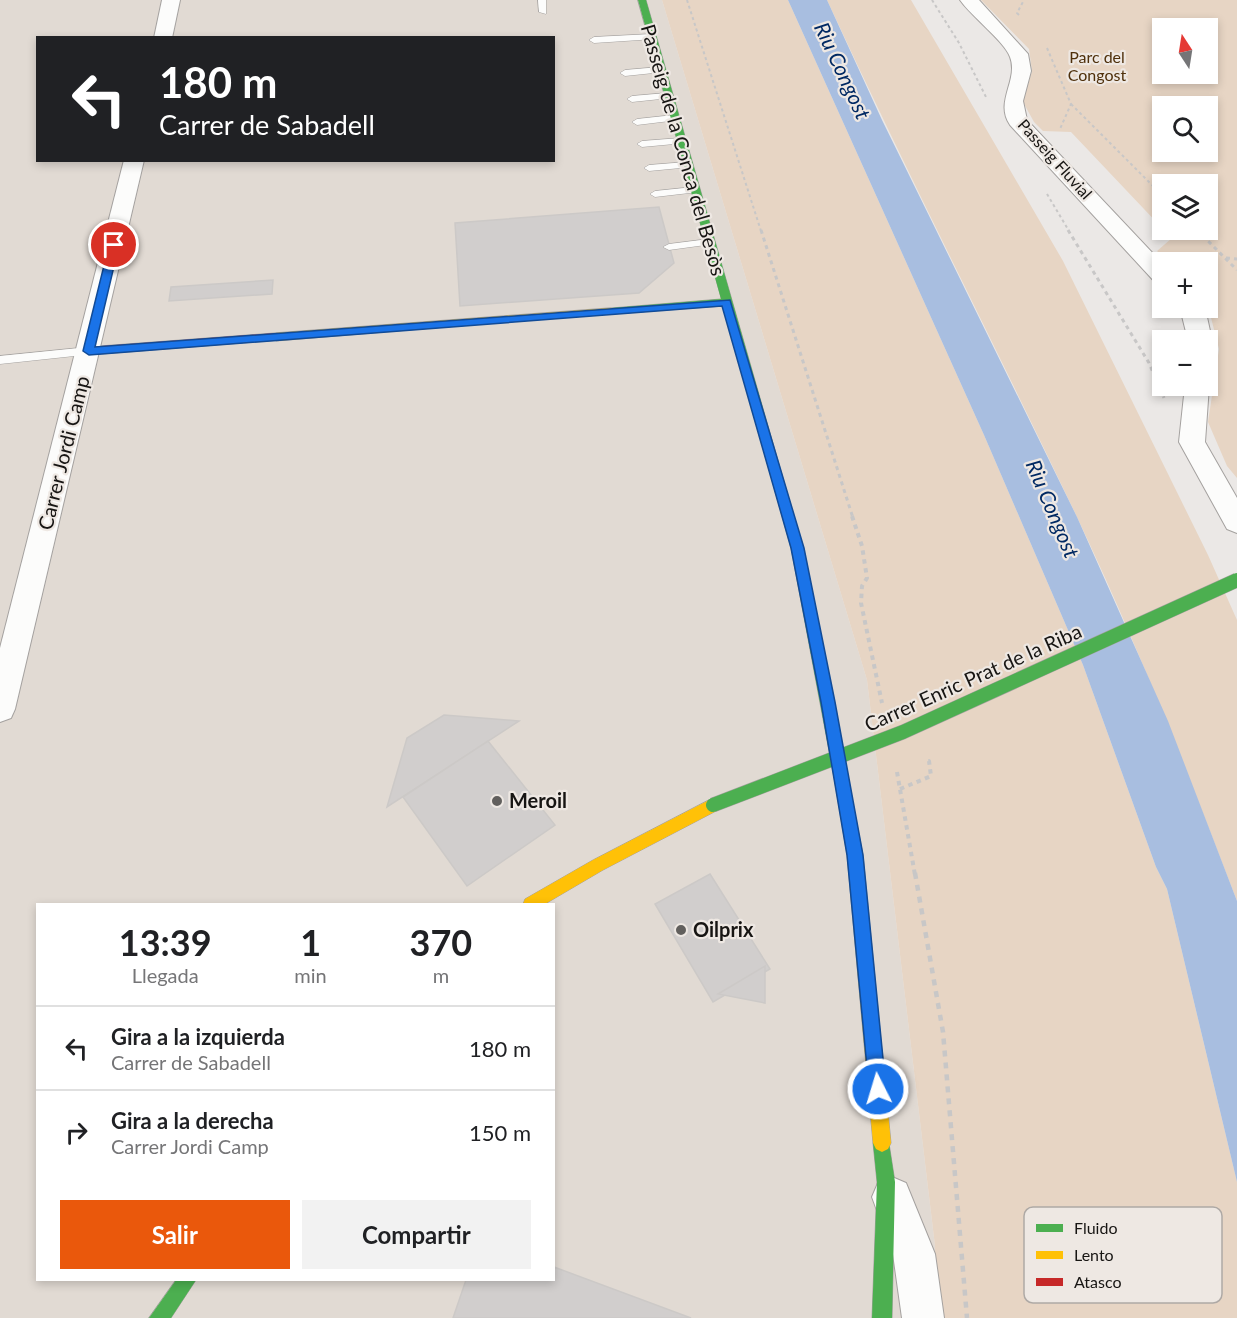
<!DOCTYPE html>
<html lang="es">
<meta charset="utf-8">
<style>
:root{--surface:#fff;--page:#f2f2f2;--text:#202124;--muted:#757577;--line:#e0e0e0;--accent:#ea580c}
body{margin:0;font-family:Lato,sans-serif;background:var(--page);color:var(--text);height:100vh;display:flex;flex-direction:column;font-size:22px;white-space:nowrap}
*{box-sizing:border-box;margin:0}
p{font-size:20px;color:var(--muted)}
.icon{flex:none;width:33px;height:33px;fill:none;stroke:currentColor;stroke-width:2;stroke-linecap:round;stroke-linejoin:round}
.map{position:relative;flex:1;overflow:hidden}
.side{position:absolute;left:36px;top:903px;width:519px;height:378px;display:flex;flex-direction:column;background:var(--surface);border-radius:0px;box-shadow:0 3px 9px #0003}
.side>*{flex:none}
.top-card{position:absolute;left:36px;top:36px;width:519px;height:126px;border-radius:0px;box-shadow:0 3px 9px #0003;background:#202124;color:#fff;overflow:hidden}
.needle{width:39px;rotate:348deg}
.buttons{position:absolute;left:1152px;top:18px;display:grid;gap:12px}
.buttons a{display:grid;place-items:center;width:66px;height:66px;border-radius:0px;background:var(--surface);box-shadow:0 3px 9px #0003;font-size:30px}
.pin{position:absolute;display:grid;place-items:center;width:51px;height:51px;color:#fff;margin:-26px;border:3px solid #fff;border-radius:50%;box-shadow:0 2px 6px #0007}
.me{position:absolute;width:66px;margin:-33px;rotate:355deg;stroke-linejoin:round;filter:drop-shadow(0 0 4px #0008)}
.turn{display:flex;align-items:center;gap:21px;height:126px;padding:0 24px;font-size:27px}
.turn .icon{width:78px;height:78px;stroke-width:2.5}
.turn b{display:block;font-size:42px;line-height:51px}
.eta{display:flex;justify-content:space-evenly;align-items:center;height:102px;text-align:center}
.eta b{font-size:36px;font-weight:700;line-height:42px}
.action{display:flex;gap:12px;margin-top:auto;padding:12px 24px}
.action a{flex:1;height:69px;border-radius:0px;background:var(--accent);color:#fff;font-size:24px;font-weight:700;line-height:69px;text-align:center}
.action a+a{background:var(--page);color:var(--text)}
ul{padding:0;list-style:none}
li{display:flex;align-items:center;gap:18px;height:84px;padding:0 24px;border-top:2px solid var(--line)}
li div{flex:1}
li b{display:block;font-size:22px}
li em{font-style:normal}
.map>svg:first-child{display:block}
.built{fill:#e1dad3;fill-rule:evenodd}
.green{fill:#e7d5c4;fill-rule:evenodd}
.water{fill:#a8bee0}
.building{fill:#d1cecd;stroke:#ccc9c7;stroke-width:1.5}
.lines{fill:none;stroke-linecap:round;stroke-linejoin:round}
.lane-casing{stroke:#a4a19f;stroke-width:1}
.street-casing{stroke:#a4a19f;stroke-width:2}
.fast-casing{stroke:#a4a19f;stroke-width:1}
.slow-casing{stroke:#a4a19f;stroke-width:1}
.jam-casing{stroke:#a4a19f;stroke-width:1}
.path-far3{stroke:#c8c7c7;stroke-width:2;stroke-dasharray:3 3;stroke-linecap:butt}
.path-far2{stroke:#c8c7c7;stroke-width:3;stroke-dasharray:4 4;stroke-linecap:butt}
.path-far1{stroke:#c8c7c7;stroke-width:4;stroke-dasharray:4.5 4.5;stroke-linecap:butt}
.path{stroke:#c8c7c7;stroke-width:4.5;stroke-dasharray:6 6;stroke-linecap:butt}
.lane{fill:#fcfcfb;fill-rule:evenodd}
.street{fill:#fcfcfb;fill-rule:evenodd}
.fast{fill:#4caf50;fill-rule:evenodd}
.slow{fill:#ffc107;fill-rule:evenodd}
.jam{fill:#c62828;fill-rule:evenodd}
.fast-bridge-casing{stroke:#a4a19f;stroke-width:15;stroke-linecap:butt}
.fast-bridge{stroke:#4caf50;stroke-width:14}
.route{fill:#1a73e8;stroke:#114b97;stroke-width:1.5}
.poi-dot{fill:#615f5d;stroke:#eee8e3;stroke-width:2}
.labels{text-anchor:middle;stroke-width:4.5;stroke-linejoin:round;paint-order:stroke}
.far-park-label{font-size:16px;fill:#4f300b;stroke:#eee8e3}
.far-street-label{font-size:16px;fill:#171513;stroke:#eee8e3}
.street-label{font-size:20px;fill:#171513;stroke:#eee8e3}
.poi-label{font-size:20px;font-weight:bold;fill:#171513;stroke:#eee8e3;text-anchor:start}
.water-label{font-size:21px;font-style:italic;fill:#002963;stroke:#eee8e3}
.key{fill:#eee8e3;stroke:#aea9a5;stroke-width:1.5}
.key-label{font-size:16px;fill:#171513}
</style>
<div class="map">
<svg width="1237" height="1318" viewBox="0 0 1237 1318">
<rect width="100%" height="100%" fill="#ebe8e6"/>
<path class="built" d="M0,0H662L867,680L935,1246V1318H0ZM38,38H554V160H38ZM38,904H554V1280H38Z"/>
<g class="green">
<polygon points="662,0 788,0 984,435 1083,665 1156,867 1167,889 1237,1182 1237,1318 935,1318 935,1246 867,680"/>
<path d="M827,0H911L1063,261L1208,555L1237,620V901C1187,771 1136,641 1076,515C994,343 907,173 827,0Z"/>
<path d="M981,0H1237V478L1227,466L1208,422L1219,349L1208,306V262H1168L1157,251L1172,238L1164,230H1208V184H1162V228L1071,132L1043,131L1034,122L1023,102L1032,71L1029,49ZM1162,28H1208V74H1162ZM1162,106H1208V152H1162Z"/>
</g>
<polygon class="water" points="788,0 827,0 882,120 1077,517 1168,721 1237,901 1237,1182 1167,889 1156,867 1083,665 984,435"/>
<g class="building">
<polygon points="659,207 674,263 639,293 460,306 455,223"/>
<polygon points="273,280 272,294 169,301 171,287"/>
<polygon points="444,715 519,721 387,807 407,738"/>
<polygon points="488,741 555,825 467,886 403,797"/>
<polygon points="710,874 770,969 713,1002 655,904"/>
<polygon points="765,966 765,1003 718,994"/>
<polygon points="554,1267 691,1318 453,1318 466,1280 554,1280"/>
</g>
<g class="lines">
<defs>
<g id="lane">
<polygon points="538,0 546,0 546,14 539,12"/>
<polygon points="652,34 655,35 655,39 594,43 589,40 594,37"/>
<polygon points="660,67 665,70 663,72 625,76 620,73 625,70"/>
<polygon points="667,93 672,96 670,98 632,102 627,99 632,96"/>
<polygon points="674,115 678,116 678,120 637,125 632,122 637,119"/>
<polygon points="681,138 685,139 685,143 642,147 637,144 642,141"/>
<polygon points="687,162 691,163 691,167 649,171 644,168 649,165"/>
<polygon points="694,187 699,190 698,192 655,197 650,194 655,191"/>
<polygon points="709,239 715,242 713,244 669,250 663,247 669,244"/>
<polygon points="89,347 95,351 93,354 0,364 0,356"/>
</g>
<g id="street">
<polygon points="162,0 180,0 172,38 154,38"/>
<path d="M960,0H979L1028,54L1031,71L1023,101L1027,120L1162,263V283L1154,281L1010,125C994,102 1019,80 1010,57C1005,42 971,16 960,0Z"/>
<polygon points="124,160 144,160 15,709 11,718 0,722 0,648"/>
<polygon points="1180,308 1205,308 1212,340 1208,346 1208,340 1188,340"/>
<polygon points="1208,383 1209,386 1205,442 1237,498 1237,533 1227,529 1179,442 1185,386 1208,386"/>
<polygon points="892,1177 906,1183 935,1254 944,1318 902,1318 893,1254 872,1197 878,1183"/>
</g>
<g id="fast">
<polygon points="638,0 646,0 803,548 849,783 847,788 842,790 837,788 835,783 791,548 723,306 611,314 606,311 611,308 721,299"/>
<polygon points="882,1134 888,1137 895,1182 892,1318 872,1318 877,1182 873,1143 876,1137"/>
<polygon points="176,1280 196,1280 171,1318 149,1318"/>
</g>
<g id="slow">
<polygon points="611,308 616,311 615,313 276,341 271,337 276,333"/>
<polygon points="842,776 847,778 849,783 863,855 891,1143 888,1149 882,1152 876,1149 873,1143 847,855 835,783 837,778"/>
<polygon points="713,798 718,800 720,805 718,810 603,870 545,904 523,904 525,899 593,860"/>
</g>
<polygon id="jam" points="276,333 280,334 280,340 89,355 84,351 89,347"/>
</defs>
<use href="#lane" class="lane-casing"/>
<use href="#street" class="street-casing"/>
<use href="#fast" class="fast-casing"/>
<use href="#slow" class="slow-casing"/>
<use href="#jam" class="jam-casing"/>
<g class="path-far3">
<polyline points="687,0 761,231"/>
<polyline points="932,0 959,43 987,99"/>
<polyline points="1019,15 1017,13 1024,0"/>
<polyline points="1047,48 1071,104 1060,129"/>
<polyline points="1071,104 1162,195"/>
<polyline points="1047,194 1069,231"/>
</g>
<g class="path-far2">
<polyline points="761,230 853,518"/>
<polyline points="1068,230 1149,363 1164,398"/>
<polyline points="1197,230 1237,270"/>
<polyline points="1226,258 1237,259"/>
</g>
<g class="path-far1">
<polyline points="852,516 862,546 867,578 862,586 861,603 882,703"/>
<polyline points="897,772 915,875"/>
<polyline points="900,789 931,776 929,761 926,761"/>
</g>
<polyline class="path" points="915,873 943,1032 967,1318"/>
<use href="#lane" class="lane"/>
<use href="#street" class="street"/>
<use href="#fast" class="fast"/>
<use href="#slow" class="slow"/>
<use href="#jam" class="jam"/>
<defs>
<polyline id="fast-bridge" points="713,805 903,732 1237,580"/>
</defs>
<use href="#fast-bridge" class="fast-bridge-casing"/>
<use href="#fast-bridge" class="fast-bridge"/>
</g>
<polygon class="route" points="114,242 119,245 95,347 730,300 804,548 835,702 863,855 886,1089 884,1095 878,1098 871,1095 869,1089 847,855 821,702 791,548 722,306 89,355 83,351 109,245"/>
<g class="poi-dot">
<circle cx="497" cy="801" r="6"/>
<circle cx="681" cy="930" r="6"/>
</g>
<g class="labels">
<g class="far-park-label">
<text x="1097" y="63">Parc del<tspan x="1097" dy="18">Congost</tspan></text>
</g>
<g class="far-street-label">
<text transform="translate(1055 159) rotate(48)" y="6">Passeig Fluvial</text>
</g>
<g class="street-label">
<text transform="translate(683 150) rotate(74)" y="7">Passeig de la Conca del Besòs</text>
<text transform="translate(64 453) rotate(-76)" y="7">Carrer Jordi Camp</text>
<text transform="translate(973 678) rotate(-24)" y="7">Carrer Enric Prat de la Riba</text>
</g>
<g class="poi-label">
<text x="509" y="808">Meroil</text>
<text x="693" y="937">Oilprix</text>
</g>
<g class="water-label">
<text transform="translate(842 71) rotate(65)" y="7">Riu Congost</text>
<text transform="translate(1052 509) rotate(67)" y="7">Riu Congost</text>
</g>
</g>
<rect x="1024" y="1207" width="198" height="96" rx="9" class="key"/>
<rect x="1036" y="1224" width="27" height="8" fill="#4caf50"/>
<rect x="1036" y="1251" width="27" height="8" fill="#ffc107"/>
<rect x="1036" y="1278" width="27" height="8" fill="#c62828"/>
<g class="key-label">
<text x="1074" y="1234">Fluido</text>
<text x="1074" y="1261">Lento</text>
<text x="1074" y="1288">Atasco</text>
</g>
</svg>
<div class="buttons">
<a><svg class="needle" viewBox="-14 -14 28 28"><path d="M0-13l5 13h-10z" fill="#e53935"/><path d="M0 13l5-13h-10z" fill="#757577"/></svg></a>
<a><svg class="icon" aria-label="search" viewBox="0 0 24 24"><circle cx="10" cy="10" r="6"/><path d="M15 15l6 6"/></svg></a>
<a><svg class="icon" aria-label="layers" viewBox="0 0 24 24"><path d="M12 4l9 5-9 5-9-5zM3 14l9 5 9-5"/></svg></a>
<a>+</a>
<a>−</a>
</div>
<div class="pin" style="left:114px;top:245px;background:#d93025"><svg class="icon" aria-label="arrive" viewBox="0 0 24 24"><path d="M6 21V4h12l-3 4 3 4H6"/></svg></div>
<svg class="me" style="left:878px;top:1089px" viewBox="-20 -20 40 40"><circle r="17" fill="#1a73e8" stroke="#fff" stroke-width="3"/><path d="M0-11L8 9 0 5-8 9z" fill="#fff"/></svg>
<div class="top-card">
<div class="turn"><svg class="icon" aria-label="left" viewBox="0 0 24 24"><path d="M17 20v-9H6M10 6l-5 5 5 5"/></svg><div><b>180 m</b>Carrer de Sabadell</div></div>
</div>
<section class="side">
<div class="eta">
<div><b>13:39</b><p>Llegada</p></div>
<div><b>1</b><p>min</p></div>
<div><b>370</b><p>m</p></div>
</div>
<ul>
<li><svg class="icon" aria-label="left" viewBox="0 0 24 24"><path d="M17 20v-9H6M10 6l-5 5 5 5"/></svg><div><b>Gira a la izquierda</b><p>Carrer de Sabadell</p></div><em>180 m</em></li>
<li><svg class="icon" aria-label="right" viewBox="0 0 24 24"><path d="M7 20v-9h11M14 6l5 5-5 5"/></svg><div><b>Gira a la derecha</b><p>Carrer Jordi Camp</p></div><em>150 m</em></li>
</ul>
<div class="action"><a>Salir</a><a>Compartir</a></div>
</section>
</div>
